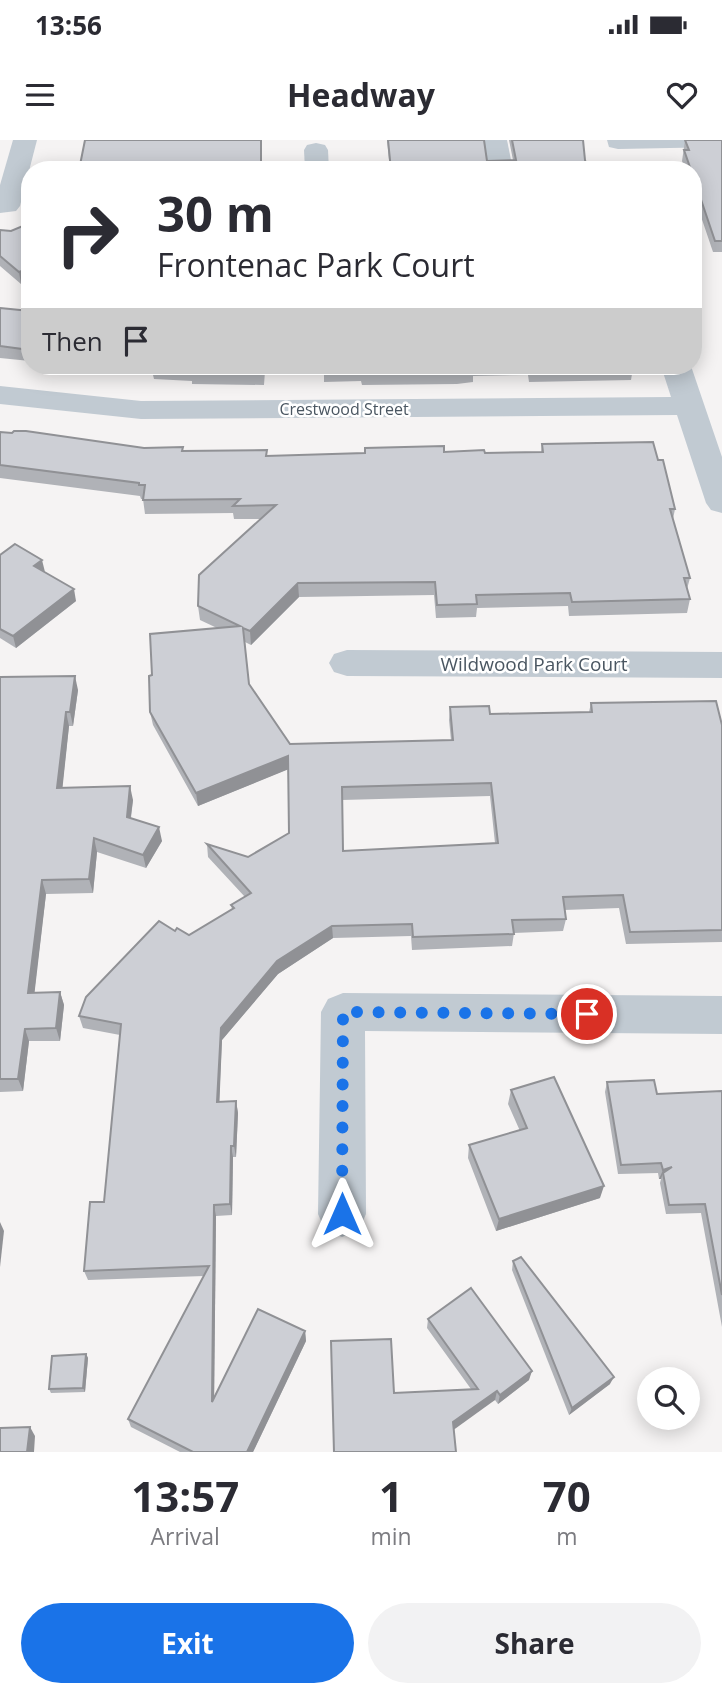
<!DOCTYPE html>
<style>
:root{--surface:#fff;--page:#f2f2f3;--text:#2b2b33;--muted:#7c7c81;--accent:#1a73e8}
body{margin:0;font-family:"Open Sans",sans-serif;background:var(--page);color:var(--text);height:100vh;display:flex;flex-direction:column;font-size:26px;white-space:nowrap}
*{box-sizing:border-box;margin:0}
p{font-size:23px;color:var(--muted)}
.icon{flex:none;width:38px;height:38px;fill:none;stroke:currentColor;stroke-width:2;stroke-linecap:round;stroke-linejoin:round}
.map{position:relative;height:1312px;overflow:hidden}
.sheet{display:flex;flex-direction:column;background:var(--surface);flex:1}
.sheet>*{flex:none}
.banner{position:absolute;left:21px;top:21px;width:681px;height:214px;border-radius:28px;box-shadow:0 4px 18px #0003;background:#fff;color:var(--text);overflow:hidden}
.buttons{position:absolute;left:637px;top:1227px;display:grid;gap:14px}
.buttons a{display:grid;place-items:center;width:63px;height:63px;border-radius:50%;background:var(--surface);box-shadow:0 4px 18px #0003;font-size:35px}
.pin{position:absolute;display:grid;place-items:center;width:60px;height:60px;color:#fff;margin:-30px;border:4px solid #fff;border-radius:50%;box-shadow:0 2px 7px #0007}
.me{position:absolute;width:77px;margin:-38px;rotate:0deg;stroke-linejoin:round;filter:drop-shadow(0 0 5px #0008)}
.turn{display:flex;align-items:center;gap:24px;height:147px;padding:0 21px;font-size:32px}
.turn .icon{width:91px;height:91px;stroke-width:2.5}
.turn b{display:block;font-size:49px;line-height:60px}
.then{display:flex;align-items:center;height:66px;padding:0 21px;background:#0003;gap:14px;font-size:26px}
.eta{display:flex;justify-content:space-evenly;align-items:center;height:119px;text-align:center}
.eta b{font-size:42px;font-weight:700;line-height:49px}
.action{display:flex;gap:14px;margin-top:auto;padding:14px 21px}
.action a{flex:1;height:80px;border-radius:42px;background:var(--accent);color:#fff;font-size:28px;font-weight:700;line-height:80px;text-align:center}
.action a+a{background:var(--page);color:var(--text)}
.status{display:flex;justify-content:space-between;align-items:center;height:49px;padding:0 35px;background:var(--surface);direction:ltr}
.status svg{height:19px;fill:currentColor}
header{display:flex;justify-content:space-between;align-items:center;height:91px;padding:0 21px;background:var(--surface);font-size:32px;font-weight:700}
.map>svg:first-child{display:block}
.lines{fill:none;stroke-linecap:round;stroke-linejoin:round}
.minor{fill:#c1cad2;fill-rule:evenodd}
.wall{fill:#b0b2b7;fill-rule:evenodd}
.shaded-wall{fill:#909195}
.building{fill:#cdcfd5;stroke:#909195;stroke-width:2;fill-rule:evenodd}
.route{stroke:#1a73e8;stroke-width:12;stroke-dasharray:0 21.6}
.labels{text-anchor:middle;stroke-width:5;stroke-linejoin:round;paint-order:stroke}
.far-street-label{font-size:16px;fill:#4a5661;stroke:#fff}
.street-label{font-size:19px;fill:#4a5661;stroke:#fff}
</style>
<div class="status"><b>13:56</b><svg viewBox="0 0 49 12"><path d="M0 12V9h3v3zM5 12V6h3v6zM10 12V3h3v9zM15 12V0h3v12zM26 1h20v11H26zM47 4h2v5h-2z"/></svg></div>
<header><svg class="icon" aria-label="menu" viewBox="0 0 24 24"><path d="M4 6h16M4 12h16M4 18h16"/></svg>Headway<svg class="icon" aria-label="heart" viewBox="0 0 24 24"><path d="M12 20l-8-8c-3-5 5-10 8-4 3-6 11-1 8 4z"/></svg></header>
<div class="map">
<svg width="722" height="1312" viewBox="0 0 722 1312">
<rect width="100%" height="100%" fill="#f5f3f3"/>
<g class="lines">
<g class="minor">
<polygon points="13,0 37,0 20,66 16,71 0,73 0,45"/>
<polygon points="483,0 507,0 513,30 488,30"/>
<polygon points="607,0 722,0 722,7 618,9 609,7"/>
<polygon points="316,3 325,5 328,10 329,30 305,30 304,10 307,5"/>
<polygon points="661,226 691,226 722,317 722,373 711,370 706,363 677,275 141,279 0,264 0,246 141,261 671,257"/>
<polygon points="347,510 722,512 722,538 347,536 334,532 329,523 334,514"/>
<polygon points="343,853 722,856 722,894 365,891 366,1074 359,1090 342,1097 325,1090 318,1074 321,872 328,859"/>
</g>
</g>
<g class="wall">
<polygon points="387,0 484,0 487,21 513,20 509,0 583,0 585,20 588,30 390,30"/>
<polygon points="685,0 722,0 722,112 713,112 693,53 693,30 685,30 682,21"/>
<polygon points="30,83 30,140 21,144 0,126 0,90 11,91"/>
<polygon points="0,168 30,171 30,221 0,218"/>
<polygon points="71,226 632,226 633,228 631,240 529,242 528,235 473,236 473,242 457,244 362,245 361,241 324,242 324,230 265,231 264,245 192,244 192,241 154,239 153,235"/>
<path d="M0,292L144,308L267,316L444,312L485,313L541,312L542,304L658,320L675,369L673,379L690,438L687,449L690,459L687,473L569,476L568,466L477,468L476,477L436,478L434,455L299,457L251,505L245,502L249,544L290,604L451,600L449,580L450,567L490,574L589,572L591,563L722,585V802L626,804L619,768L564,770L566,779L563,791L514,793L512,806L412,810L411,796L333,798L278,834L222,900L219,962L236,961L238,973L236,1017H233L232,1075L216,1076L214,1257L305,1191L306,1201L253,1312H180L131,1287L128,1279L204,1136L88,1140L84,1131L104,1062L120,895L83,888L79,876L175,791L189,795L232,769L231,765L245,757L208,717L207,704L248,717L289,693L288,629L198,666L153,585L150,572L152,535L217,488L200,480L198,466L261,379H234L233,373L145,374L143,359H141L140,356L0,338ZM490,656L495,703L343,711L342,660Z"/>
<polygon points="0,415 44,432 76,461 16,508 0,498"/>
<polygon points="0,537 78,550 73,586 69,586 62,648 133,660 131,678 162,701 146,728 97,712 93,753 46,754 34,853 60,852 64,865 60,901 29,901 23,951 0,952 0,955"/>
<polygon points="607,942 657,954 722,951 722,1187 701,1073 666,1074 660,1043 661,1039 659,1039 658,1033 618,1034 605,952"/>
<polygon points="511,950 600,1058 496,1091 468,1018 469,1005 520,991 508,964"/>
<polygon points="513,1121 610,1244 569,1275 512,1130"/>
<polygon points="428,1179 529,1240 498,1264 495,1260 334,1312 394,1253 471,1249 427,1188"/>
<polygon points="86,1214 88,1218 85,1252 51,1253 49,1249"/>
</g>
<g class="shaded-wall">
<polygon points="30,128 30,140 21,144 19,132"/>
<polygon points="42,420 45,432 34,426"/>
<polygon points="298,443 299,457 251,505 250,491"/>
<polygon points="74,449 76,461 16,508 13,496"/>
<polygon points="75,536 78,550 73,586 70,572"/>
<polygon points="66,572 69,586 61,662 57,648"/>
<polygon points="288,616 289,629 198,666 196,653"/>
<polygon points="130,646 133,660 129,690 127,677"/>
<polygon points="159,687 162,701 146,728 143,715"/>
<polygon points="94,698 97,712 93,753 89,739"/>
<polygon points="42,740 46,754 33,866 28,853"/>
<polygon points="332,786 333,798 278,834 222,900 219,973 217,962 221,888 277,821"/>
<polygon points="60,852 64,865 60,901 56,888"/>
<polygon points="25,889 29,901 23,951 18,939"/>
<polygon points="236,961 238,973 236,1017 234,1006"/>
<polygon points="231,1006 233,1017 232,1075 230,1064"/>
<polygon points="672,1027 663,1033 661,1039 659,1039 663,1030"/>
<polygon points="604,1046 600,1058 496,1091 499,1079"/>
<polygon points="214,1065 216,1076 214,1271 212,1262"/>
<polygon points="0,1082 4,1091 0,1127"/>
<polygon points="305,1191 306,1201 253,1312 247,1312"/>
<polygon points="86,1214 88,1218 85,1252 83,1248"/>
<polygon points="532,1231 529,1240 498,1264 500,1255"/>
<polygon points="614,1237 610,1244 569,1275 572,1268"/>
<polygon points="497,1251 495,1260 452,1291 453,1282"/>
<polygon points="30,1287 35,1296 34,1312 27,1312"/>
</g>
<g class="building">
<polygon points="85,0 261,0 261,30 79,30"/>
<polygon points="388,0 484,0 487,21 516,20 512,0 583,0 585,20 588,30 391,30"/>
<polygon points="685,0 722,0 722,101 715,101 693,36 693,30 691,30 684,10 689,10"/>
<polygon points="30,83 30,128 19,132 0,116 0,90 11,91"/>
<polygon points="0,168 30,171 30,210 0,206"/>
<polygon points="152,226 264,226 263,233 191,232 191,230 152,227"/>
<polygon points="324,226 473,226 474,230 457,232 362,234 361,229 324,230"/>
<polygon points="529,226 632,226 633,228 530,230"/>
<path d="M14,291H26L144,308L183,307L182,311L267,310L266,316L365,313V308L444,306V312L484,310L485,313L543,312L542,304L653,302L658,320H663L675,369H670L690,438H684L690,459L572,462L570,453L476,455L477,464L437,465L435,442L298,443L250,491L243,488L249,544L290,604L453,600L450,567L489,566L490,574L592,572L591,563L716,561L722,585V790L630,792L623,755L563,757L566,779L512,780L514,794L413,797L412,784L332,786L277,821L221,888L217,962L236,961L234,1006H231L230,1064L214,1065L212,1262L258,1169L305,1191L247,1312H193L128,1279L209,1126L84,1131L90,1062H104L121,884L79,876L86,857L159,781L175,791L177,788L189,795L234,768L231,765L251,753L207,704L248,717L289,693L288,616L196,653L150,572L149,536L152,535L150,494L240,486L198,466L199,435L276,365L233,366L240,359L143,360L145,345H139V343L0,325V292L12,293ZM491,643L498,703L343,711L342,647Z"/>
<polygon points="15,404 42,420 34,426 74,449 13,496 0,489 0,415"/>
<polygon points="75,536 70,572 66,572 57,648 130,646 127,677 159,687 143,715 94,698 89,739 42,740 28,853 60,852 56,888 25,889 18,939 0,939 0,537"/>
<polygon points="554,937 604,1046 499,1079 469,1005 527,988 511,950"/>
<polygon points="654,940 657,954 722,951 722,1155 705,1064 669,1065 663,1033 672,1027 663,1030 661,1023 621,1025 607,942"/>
<polygon points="521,1117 614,1237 572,1268 513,1121"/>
<polygon points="471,1148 532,1231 500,1255 497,1251 453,1282 456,1312 334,1312 331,1201 391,1199 394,1253 478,1249 428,1179"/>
<polygon points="86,1214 83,1248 49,1249 52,1216"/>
<polygon points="30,1287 27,1312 0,1312 0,1288"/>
</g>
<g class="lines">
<polyline class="route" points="342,1074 343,872 587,874"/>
</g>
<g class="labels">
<g class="far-street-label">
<text x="344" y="275">Crestwood Street</text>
</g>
<g class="street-label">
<text x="534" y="531">Wildwood Park Court</text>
</g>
</g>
</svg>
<div class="buttons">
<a><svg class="icon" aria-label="search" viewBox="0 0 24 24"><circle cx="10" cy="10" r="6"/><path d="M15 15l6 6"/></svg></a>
</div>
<div class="pin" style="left:587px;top:874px;background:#d93025"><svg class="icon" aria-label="arrive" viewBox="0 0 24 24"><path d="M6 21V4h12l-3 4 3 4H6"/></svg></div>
<svg class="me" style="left:342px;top:1074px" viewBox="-20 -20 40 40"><path d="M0-17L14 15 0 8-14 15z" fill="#1a73e8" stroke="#fff" stroke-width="4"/></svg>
<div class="banner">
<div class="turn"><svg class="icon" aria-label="right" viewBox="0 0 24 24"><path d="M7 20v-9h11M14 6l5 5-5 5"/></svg><div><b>30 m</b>Frontenac Park Court</div></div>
<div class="then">Then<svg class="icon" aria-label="arrive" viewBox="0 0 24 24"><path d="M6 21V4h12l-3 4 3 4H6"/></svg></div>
</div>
</div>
<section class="sheet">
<div class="eta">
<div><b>13:57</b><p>Arrival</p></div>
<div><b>1</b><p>min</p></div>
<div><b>70</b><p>m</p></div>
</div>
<div class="action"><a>Exit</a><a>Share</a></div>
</section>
